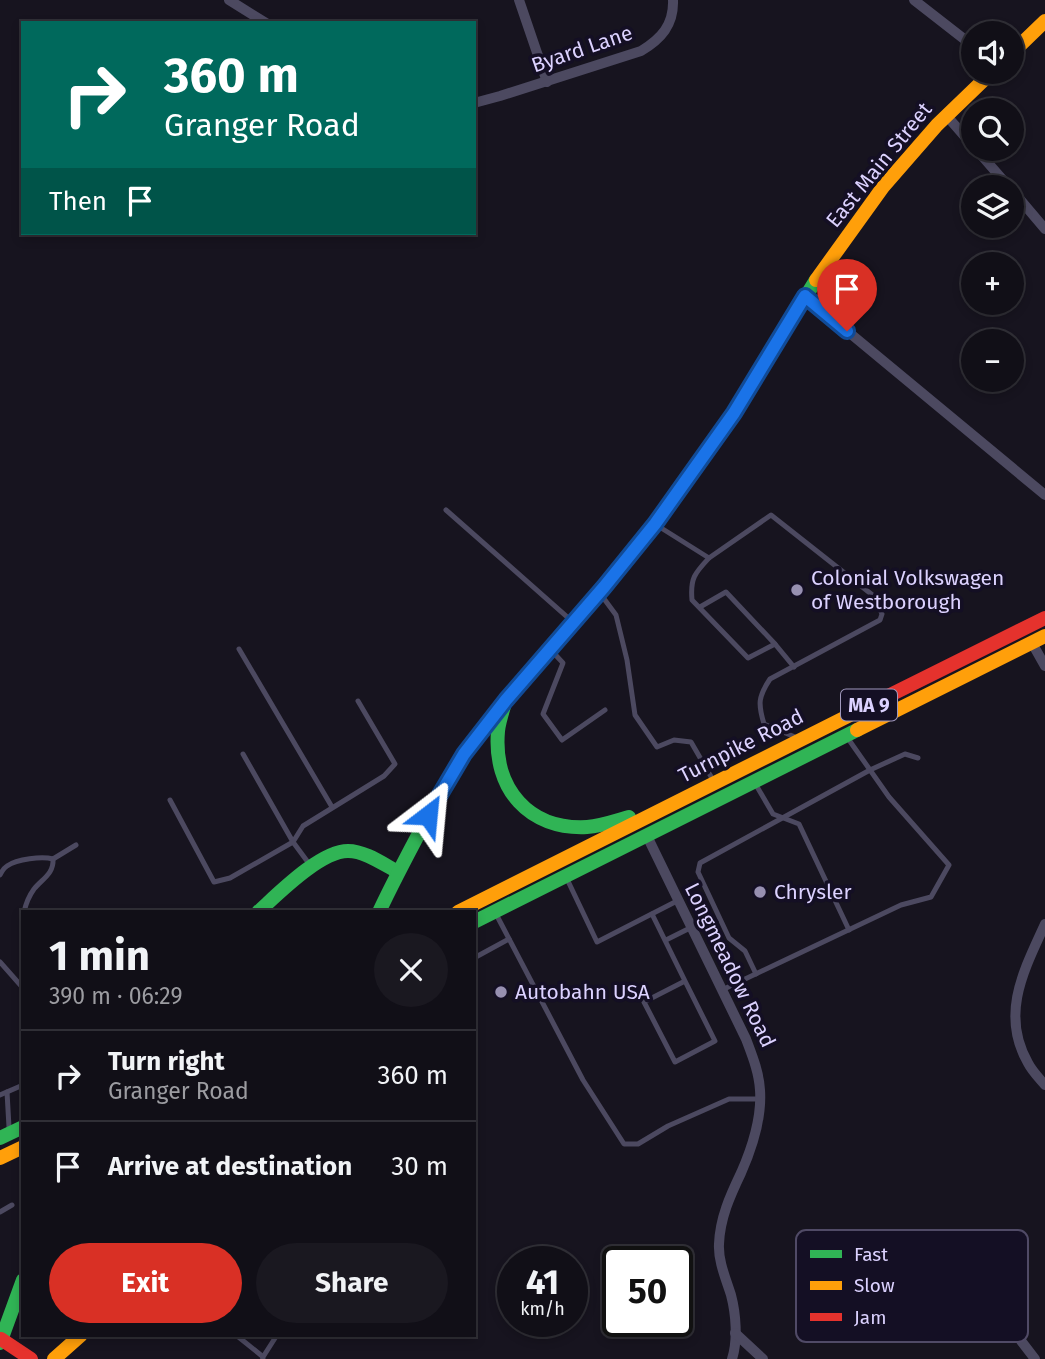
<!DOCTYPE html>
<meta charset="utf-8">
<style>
:root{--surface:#110f17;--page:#1a1820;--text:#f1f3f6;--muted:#9c9ca1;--line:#302f36;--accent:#d93025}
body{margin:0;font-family:"Fira Sans",sans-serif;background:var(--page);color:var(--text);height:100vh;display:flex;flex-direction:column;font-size:26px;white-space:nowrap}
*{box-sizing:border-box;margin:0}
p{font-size:23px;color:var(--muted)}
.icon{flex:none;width:38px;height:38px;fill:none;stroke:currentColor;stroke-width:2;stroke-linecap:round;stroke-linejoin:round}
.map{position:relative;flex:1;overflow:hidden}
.details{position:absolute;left:21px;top:910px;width:455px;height:427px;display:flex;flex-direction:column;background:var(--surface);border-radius:0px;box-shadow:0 4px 10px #0003,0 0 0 2px var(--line)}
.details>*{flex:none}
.top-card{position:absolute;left:21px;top:21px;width:455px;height:214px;border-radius:0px;box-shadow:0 4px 10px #0003,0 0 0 2px var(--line);background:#00695c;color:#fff;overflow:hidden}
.buttons{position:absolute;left:961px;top:21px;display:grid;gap:14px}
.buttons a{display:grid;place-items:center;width:63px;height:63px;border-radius:50%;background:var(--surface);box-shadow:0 4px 10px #0003,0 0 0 2px var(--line);font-size:35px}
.speed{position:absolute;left:497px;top:1246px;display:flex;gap:14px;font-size:35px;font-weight:700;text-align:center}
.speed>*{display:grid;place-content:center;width:91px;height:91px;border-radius:50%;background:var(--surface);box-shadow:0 4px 10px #0003,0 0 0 2px var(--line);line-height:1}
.speed small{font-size:18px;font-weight:400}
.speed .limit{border:4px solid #111;border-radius:10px;background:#fff;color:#111}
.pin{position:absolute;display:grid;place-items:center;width:60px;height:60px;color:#fff;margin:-72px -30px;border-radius:50% 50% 50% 0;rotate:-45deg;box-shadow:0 0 7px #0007}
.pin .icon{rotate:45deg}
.me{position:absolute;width:77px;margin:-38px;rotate:29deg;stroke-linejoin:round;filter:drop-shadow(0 0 5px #0008)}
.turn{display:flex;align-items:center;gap:24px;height:147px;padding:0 28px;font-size:32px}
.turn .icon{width:91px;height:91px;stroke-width:2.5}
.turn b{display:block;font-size:49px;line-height:60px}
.then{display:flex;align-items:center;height:66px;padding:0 28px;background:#0003;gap:14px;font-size:26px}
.round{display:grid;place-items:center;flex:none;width:74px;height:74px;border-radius:37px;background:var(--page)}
.head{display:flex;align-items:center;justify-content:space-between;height:119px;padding:0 28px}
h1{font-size:42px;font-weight:700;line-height:52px}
.button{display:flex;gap:14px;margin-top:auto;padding:14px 28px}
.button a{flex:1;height:80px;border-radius:42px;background:var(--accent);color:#fff;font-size:28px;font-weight:700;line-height:80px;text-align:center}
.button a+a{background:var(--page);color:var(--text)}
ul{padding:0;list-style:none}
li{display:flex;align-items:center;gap:21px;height:91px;padding:0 28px;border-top:2px solid var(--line)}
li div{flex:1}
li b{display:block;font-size:26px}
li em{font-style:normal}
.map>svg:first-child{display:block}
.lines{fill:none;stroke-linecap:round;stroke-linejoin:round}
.lane{stroke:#4c4960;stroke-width:5}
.street{stroke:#4c4960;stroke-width:10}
.fast{stroke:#30b455;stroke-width:14}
.slow{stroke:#ff9f0a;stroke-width:14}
.jam{stroke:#e5322d;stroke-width:14}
.route-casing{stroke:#114b97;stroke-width:18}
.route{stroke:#1a73e8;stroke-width:12}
.poi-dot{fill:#9790b1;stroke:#140f24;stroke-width:2.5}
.labels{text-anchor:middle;stroke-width:7;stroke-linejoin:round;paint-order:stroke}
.shield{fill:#140f24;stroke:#a098bd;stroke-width:2}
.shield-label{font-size:19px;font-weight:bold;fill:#dcd2ff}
.street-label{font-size:21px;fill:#dcd2ff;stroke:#140f24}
.poi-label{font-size:21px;fill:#dcd2ff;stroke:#140f24;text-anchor:start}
.key{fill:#140f24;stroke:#504a66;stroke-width:2}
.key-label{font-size:19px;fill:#dcd2ff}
</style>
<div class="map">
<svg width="1045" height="1359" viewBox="0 0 1045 1359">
<rect width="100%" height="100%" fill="#17141f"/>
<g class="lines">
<g class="lane">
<polyline points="446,510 573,622"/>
<path d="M658,526L709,558L771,515L875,597L882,614L880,620L770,679C758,697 758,704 764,724L795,737"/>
<path d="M709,558C695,573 690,578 692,600L748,658L775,644L794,667"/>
<polyline points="599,592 616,615 627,660 635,715 657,747 674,740 691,742 713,780"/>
<polyline points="700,607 726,592 775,644"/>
<polyline points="239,649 332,807"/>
<polyline points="550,649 563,663 543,714 562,740 605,710"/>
<polyline points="243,754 293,842 303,826 384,776 395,764 358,701"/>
<polyline points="756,785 773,814 799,824 849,930"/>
<polyline points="170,800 214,882 230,878 293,842 310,865"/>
<path d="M0,875C2,871 4,868 7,866C17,859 42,856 53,859L76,845"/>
<polyline points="567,879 597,942 677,901"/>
<path d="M24,912C26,903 29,896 34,889C42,879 54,874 53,859"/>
<polyline points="496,914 583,1080 624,1144 638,1144 668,1126 729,1099 760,1099"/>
<polyline points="652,914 685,981 644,1002 675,1062 715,1041 685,981"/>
<polyline points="666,940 690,928"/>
<polyline points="474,958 509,939"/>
<polyline points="0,962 23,988"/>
<polyline points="756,974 745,951 729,938 698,872 700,863 870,770 905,754 918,758"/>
<polyline points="722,990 901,905 931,897 949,865 889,797 849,740"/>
<polyline points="7,1092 9,1127"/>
<polyline points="0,1095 23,1085"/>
<polyline points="0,1212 12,1205"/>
<polyline points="236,1335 262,1356 263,1359"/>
<polyline points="263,1357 277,1335"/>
</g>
<g class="street">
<polyline points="229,0 266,23"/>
<polyline points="519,0 547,82"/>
<polyline points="914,0 973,46"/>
<path d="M474,103L500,96L641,51C661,39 674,25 673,0"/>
<polyline points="946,115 973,146"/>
<polyline points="976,149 1009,187"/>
<polyline points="1012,190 1045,229"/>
<polyline points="805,296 1045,495"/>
<polyline points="1032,643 1045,666"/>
<path d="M647,836L746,1039C752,1055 759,1072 760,1090C762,1118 752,1148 741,1173C730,1196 720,1218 719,1244C718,1261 726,1279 731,1295C736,1314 738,1340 732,1359"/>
<path d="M1045,924C1024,970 1000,1014 1028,1063C1032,1071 1039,1078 1045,1085"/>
<path d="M1012,1329C1011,1323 1010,1317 1010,1311C1009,1297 1015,1271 994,1267C984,1265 981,1270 976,1277L977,1287L983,1297L996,1309L1012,1329L1035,1359"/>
<polyline points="735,1333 763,1359"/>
</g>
<g class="fast">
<path d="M506,700C503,710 499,721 498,731C493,789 529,830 587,827C601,826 615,821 629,817"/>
<path d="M258,912C278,894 320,851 348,851C365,851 383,864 398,872"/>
<path d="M379,912C393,882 409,852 425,822C437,798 449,775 465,753C522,672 595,603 655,524C714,446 765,363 816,280"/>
<polyline points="474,922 857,730"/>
<polyline points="0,1138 23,1127"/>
<polyline points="0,1343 23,1280"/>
</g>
<g class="slow">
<polyline points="1012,53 1045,21"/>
<polyline points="816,280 883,187 937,125 992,72"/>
<polyline points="857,730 1045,636"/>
<polyline points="458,912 856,712"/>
<polyline points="0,1158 23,1147"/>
<polyline points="54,1359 81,1335"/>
</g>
<g class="jam">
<polyline points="856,712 1045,618"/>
<polyline points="1,1339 31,1359"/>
</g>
</g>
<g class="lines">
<defs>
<polyline id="route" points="428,815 464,754 506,700 604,587 655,524 734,413 805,296 847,331"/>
</defs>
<use href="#route" class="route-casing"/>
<use href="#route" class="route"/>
</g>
<g class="poi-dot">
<circle cx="797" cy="590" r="7"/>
<circle cx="760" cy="892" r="7"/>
<circle cx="501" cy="992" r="7"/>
</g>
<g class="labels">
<rect class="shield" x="841" y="689.5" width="56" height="31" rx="5"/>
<g class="shield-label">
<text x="869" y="712">MA 9</text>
</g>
<g class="street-label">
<text transform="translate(582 49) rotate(-19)" y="7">Byard Lane</text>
<text transform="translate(879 165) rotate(-51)" y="7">East Main Street</text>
<text transform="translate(741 746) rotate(-27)" y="7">Turnpike Road</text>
<text transform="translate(730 965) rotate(64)" y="7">Longmeadow Road</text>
</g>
<g class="poi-label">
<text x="811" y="585">Colonial Volkswagen<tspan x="811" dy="24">of Westborough</tspan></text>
<text x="774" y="899">Chrysler</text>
<text x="515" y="999">Autobahn USA</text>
</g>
</g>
<rect x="796" y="1230" width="232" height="112" rx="10" class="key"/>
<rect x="810" y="1250" width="32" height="8" fill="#30b455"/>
<rect x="810" y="1281" width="32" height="9" fill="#ff9f0a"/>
<rect x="810" y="1313" width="32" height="8" fill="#e5322d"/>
<g class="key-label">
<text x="854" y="1261">Fast</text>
<text x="854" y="1292">Slow</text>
<text x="854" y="1324">Jam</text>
</g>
</svg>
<div class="buttons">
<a><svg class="icon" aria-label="sound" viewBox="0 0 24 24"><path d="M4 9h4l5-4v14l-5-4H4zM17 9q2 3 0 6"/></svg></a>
<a><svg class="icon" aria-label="search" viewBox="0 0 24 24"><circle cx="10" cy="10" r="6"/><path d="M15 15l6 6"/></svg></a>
<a><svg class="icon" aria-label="layers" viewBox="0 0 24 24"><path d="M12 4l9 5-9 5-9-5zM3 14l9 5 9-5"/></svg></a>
<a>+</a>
<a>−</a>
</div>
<div class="speed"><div>41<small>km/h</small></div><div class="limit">50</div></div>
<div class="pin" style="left:847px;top:331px;background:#d93025"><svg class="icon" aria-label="arrive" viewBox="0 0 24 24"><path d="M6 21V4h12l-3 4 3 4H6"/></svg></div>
<svg class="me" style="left:428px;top:815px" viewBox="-20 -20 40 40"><path d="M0-17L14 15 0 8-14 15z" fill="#1a73e8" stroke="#fff" stroke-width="4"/></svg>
<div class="top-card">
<div class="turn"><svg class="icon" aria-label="right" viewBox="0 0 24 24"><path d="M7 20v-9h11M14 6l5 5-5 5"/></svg><div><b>360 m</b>Granger Road</div></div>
<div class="then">Then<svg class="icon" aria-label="arrive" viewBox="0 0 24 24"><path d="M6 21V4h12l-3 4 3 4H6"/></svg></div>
</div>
<section class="details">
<div class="head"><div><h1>1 min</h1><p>390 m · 06:29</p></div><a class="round"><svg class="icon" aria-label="close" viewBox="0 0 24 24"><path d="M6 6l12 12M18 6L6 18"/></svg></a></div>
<ul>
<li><svg class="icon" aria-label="right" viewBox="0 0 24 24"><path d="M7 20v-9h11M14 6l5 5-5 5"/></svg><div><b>Turn right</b><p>Granger Road</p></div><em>360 m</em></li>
<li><svg class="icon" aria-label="arrive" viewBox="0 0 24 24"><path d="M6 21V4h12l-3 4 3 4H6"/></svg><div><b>Arrive at destination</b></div><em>30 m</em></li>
</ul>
<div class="button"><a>Exit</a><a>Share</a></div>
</section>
</div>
